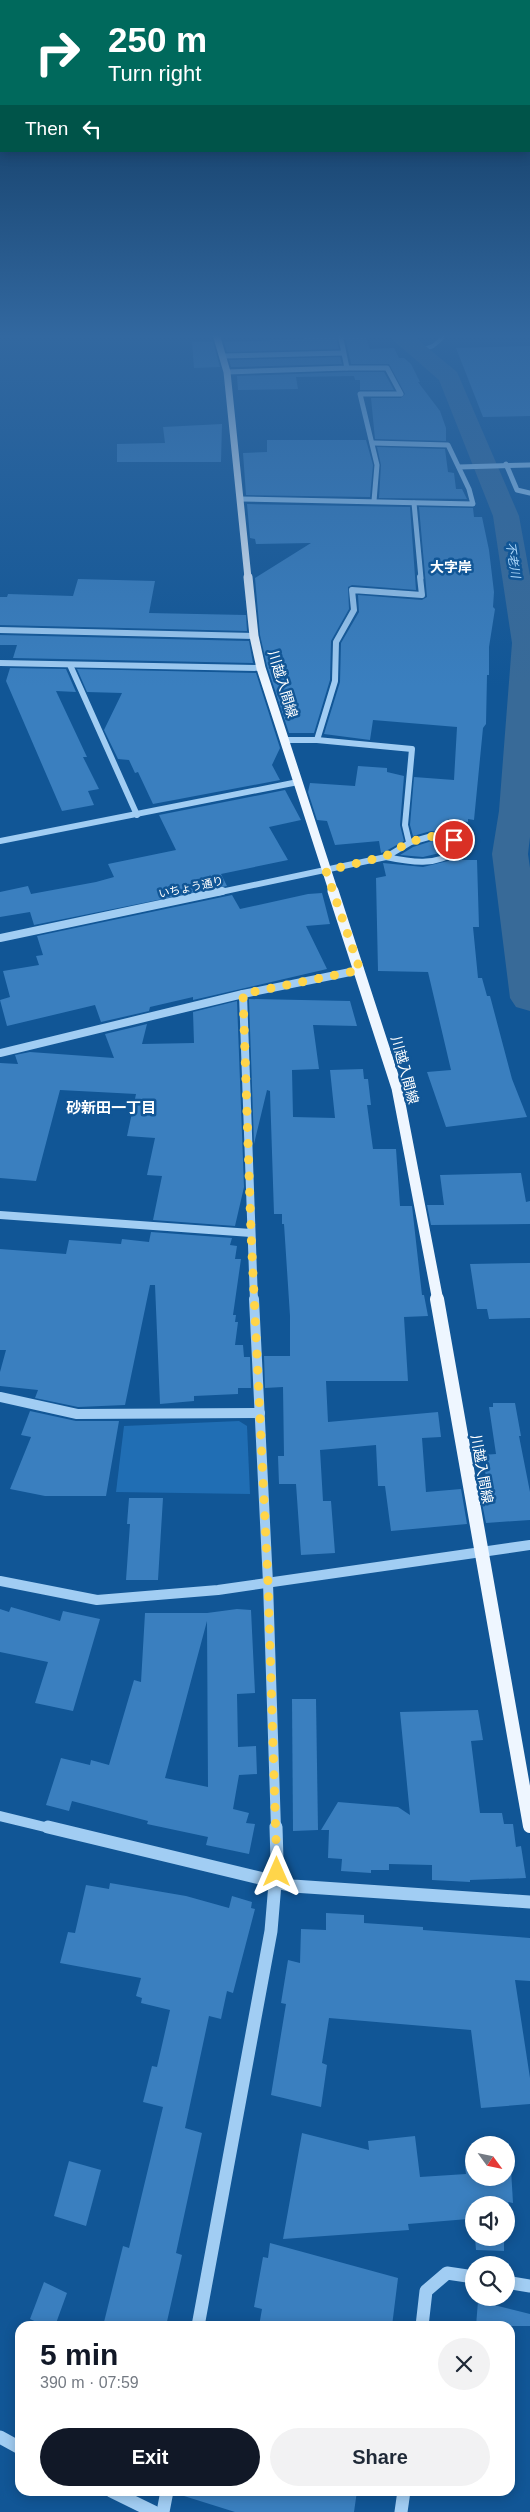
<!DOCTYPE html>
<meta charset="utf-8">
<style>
:root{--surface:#fff;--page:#f2f2f3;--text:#1f2937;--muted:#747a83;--accent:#111827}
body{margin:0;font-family:Helvetica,"Noto Sans JP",sans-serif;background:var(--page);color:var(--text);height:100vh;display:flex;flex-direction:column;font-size:19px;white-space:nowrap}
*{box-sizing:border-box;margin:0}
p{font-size:16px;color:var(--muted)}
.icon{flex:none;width:28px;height:28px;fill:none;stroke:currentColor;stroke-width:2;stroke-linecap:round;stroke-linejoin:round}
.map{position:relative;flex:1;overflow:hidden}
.panel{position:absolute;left:15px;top:2321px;width:500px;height:175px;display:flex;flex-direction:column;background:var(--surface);border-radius:15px;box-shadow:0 2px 12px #0003}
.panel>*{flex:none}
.top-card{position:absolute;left:0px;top:0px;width:530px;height:152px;box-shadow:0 2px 12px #0003;background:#00695c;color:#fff;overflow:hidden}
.needle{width:32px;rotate:123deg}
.controls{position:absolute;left:465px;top:2136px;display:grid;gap:10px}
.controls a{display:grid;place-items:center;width:50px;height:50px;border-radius:50%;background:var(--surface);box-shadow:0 2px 12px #0003;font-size:25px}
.pin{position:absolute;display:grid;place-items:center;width:42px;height:42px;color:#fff;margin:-21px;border:2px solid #fff;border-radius:50%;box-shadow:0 1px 5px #0007}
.me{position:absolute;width:55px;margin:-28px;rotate:0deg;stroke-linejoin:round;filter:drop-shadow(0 0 4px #0008)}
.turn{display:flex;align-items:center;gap:18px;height:105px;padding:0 25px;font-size:22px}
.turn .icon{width:65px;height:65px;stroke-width:2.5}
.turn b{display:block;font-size:35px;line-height:42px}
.then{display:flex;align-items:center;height:48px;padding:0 25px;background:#0003;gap:10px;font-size:19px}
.round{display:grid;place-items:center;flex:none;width:52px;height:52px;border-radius:26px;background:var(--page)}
.summary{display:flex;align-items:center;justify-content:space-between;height:85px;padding:0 25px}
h1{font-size:30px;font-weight:700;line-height:38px;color:var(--accent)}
.action{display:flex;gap:10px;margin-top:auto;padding:10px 25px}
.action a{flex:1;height:58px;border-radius:30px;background:var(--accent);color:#fff;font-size:20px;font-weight:700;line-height:58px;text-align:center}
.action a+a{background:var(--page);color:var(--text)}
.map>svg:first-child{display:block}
.green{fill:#206eb4}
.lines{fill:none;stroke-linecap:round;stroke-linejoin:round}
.stream-far1{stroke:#93c9f7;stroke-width:4}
.stream{stroke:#93c9f7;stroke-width:5}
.river{fill:#386a98;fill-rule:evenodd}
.building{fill:#3a7fbf;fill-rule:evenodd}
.minor-far4{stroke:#a1cdf3;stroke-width:5}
.minor-far3{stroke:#a1cdf3;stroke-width:6}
.minor-far2{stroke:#a1cdf3;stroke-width:8}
.minor-far1{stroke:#a1cdf3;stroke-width:10}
.minor{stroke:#a1cdf3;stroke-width:13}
.major-far3{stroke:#eef6ff;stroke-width:7}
.major-far2{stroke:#eef6ff;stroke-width:9}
.major-far1{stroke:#eef6ff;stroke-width:11}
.major{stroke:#eef6ff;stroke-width:14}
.route{stroke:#ffd54a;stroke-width:9;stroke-dasharray:0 16.2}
.labels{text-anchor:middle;stroke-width:5;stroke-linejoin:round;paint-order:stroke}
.far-street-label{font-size:11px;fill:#fff;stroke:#115696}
.far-water-label{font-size:12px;font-style:italic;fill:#add7fa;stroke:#115696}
.far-quarter-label{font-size:14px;font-weight:bold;fill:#fff;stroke:#115696}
.street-label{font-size:14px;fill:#fff;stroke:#115696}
.neighbourhood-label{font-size:15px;font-weight:bold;fill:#fff;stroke:#115696}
</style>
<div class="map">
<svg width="530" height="2512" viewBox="0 0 530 2512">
<rect width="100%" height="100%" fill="#115696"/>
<polygon class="green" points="239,1421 247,1426 250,1494 116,1492 124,1426"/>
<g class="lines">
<polyline class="stream-far1" points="419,351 433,346 446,335"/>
<polyline class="stream" points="516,811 530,790"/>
<polygon class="river" points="386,334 411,334 457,372 519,516 530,576 530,837 528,854 530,868 530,1011 516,1007 510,998 492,854 499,811 512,643 493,516 439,380"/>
</g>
<g class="building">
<polygon points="365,335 370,349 394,348 399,358 404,358 411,364 420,382 418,382 440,411 446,428 446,441 375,439 371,398 401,398 405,394 389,364 351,364 345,336"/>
<polygon points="305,336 336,336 339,349 227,352 224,342 305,339"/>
<polygon points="192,342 213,342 220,367 194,368"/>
<polygon points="530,346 530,416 483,417 456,348"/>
<polygon points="340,357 342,364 236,367 231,367 229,360"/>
<polygon points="347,372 384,372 394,390 360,390 360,380 355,380 354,376 296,377 298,389 238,390 237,376"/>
<polygon points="222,424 221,462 117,462 117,444 165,443 163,427"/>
<polygon points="267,440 366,440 373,465 370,497 246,495 243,453 267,452"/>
<polygon points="377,447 445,449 448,472 454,473 456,489 462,489 467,499 379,498 381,465"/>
<polygon points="247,504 410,507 416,590 352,585 348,587 349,609 331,641 330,680 314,733 289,733 267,666 260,635 255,578 311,543 256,544 255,539 250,538"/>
<polygon points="419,507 473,508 474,517 482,517 489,550 494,592 493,607 495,609 489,647 489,675 487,675 486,724 483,728 474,820 468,819 468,822 448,819 446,832 431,831 413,836 410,825 414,777 454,780 457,727 373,720 370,740 324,734 340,682 341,643 359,612 358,595 422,600 427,597"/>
<polygon points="78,579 155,581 149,613 246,615 247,631 0,625 0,597 7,597 8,594 73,596"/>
<polygon points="0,635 249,641 253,663 13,658 17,645 0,645"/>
<polygon points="10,668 66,669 76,692 56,691 87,757 83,757 99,789 88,791 94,805 62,811 6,681"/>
<polygon points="77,669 256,673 280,748 272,765 280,780 153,804 138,772 135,773 129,760 118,759 104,730 122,693 87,692"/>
<polygon points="358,766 387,768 387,772 404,776 400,825 404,841 384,852 381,853 379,841 335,845 327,821 317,820 308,792 310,783 355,786"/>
<polygon points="285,790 301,820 269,827 288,860 221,874 227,886 34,925 30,912 0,917 0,892 28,886 31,894 96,882 114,877 108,864 176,850 159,815"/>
<polygon points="432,841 445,842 444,852 423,857 400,855 413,847"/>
<polygon points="452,860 477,860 479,927 473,927 478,978 482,978 487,996 490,996 512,1079 527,1117 446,1127 427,1072 451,1070 428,972 378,971 376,878 386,876 383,863 423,867"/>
<polygon points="322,893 330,924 306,926 327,969 193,1000 193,997 150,1007 149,1011 101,1022 95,1005 7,1026 0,1000 10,997 3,971 39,965 36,956 43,955 37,936 232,895 240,909 308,894"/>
<polygon points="249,999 350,1001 357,1026 313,1025 319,1069 292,1070 293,1117 335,1118 330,1070 363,1069 364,1079 368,1079 371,1105 367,1105 373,1149 396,1149 400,1206 412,1206 422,1295 424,1295 428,1316 404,1317 408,1381 326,1381 328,1422 438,1412 441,1437 422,1438 426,1492 461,1489 467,1524 391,1531 385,1486 378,1486 376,1445 320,1450 323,1501 331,1501 335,1553 301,1555 296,1484 279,1484 278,1456 284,1456 283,1387 265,1388 264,1356 290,1356 290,1316 284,1224 282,1224 282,1214 274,1214 270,1091 267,1090 254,1144"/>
<polygon points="237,1001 244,1187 235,1226 153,1220 162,1176 147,1175 155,1138 127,1136 136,1094 60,1090 36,1181 0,1178 0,1063 18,1064 15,1055 30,1052 114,1058 105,1034 147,1024 142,1044 194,1043 193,1012"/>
<polygon points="521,1173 526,1202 530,1201 530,1224 431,1225 427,1205 444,1205 440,1175"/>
<polygon points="151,1232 232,1238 230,1245 237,1246 235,1259 241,1259 233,1315 236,1315 235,1322 238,1322 235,1345 243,1345 244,1357 250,1357 251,1388 238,1388 238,1394 194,1396 194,1401 160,1404 155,1285 150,1285 125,1405 78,1407 35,1398 38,1390 0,1386 0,1372 6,1350 0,1350 0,1249 66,1254 69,1240 121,1244 122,1239 149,1242"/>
<polygon points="530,1263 530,1318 489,1319 487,1309 477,1309 470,1264"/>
<polygon points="493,1403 515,1403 521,1436 519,1436 530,1492 530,1520 486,1523 479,1488 488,1487 482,1455 496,1454 489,1407 493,1407"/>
<polygon points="30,1411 76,1421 119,1421 106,1496 45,1496 10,1489 31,1437 21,1435"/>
<polygon points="129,1498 163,1498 158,1580 126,1580 130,1524 127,1524"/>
<polygon points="11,1607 60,1621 63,1611 100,1619 73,1711 35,1703 48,1662 0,1652 0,1609 9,1612"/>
<path d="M237,1609L251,1610L255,1693L237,1694L238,1747L256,1746L257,1774L239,1775L233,1809L249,1813L246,1823L255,1824L249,1854L206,1845L208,1837L147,1824L148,1821L72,1801L69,1811L46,1805L61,1758L90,1765L91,1760L109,1765L134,1680L141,1682L145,1613H207ZM207,1621L208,1787L165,1778Z"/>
<polygon points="292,1699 316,1699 318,1830 293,1831"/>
<polygon points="478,1710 483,1740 471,1741 480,1813 502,1813 504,1824 513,1824 516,1847 521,1846 526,1878 470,1880 470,1882 432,1880 432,1865 389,1864 389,1870 371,1870 371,1873 341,1871 342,1859 328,1858 329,1830 321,1830 338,1802 398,1807 410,1815 400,1712"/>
<polygon points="110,1883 186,1896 229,1908 232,1896 252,1902 251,1908 255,1909 233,1993 227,1991 221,2019 209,2016 185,2128 202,2133 176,2253 182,2255 166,2326 103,2326 123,2246 129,2248 163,2107 143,2102 152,2066 157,2067 170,2010 141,2003 142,1998 136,1996 141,1978 60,1963 68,1932 75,1933 86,1885 109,1889"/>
<polygon points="326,1913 364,1915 364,1923 423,1927 423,1930 530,1938 530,1981 515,1980 530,2078 530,2104 481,2108 471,2030 329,2018 322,2063 327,2065 321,2107 271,2095 286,2004 281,2003 288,1960 300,1963 301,1929 326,1930"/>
<polygon points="302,2133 369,2150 368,2141 415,2136 420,2177 466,2174 465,2167 474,2168 474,2178 506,2178 506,2169 511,2169 513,2203 508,2202 509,2216 506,2216 506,2205 474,2205 474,2227 468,2226 468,2219 408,2224 409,2230 283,2239"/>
<polygon points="69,2161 101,2170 86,2226 54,2216"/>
<polygon points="475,2238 504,2238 504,2251 476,2250"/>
<polygon points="270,2243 398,2278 392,2326 259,2326 262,2309 254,2307 263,2257 268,2258"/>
<polygon points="44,2282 67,2293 55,2326 45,2326 30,2319"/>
<polygon points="478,2301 530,2314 530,2326 476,2326"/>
<polygon points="185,2491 357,2491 354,2512 235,2512 184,2496"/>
</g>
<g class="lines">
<g class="minor-far4">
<polyline points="216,334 274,334"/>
<polyline points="455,334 485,334"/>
<polyline points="224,356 343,353"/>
<polyline points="347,368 387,368 401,394 360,394 377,465 374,501"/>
<polyline points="227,372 347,368 340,334"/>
<polyline points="506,464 517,490 530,493"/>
<polyline points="459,467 530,465"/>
<polyline points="240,499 473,504 469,489 448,445 373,443"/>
<polyline points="414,503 421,578"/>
</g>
<g class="minor-far3">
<polyline points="0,630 254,636"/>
<polyline points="0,663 261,668"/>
<polyline points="70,665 137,815"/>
<polyline points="285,740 317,740 412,749 405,825 409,842"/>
<polyline points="317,740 335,681 336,642 354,610 352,590 422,595 420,577"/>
<path d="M432,836L451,838L457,844V850C437,867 410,862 386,857L411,842Z"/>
<polyline points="0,841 298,782"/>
<polyline points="216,893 386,857"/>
</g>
<g class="minor-far2">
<polyline points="0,938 222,891"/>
<polyline points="243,994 254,1301"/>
<polyline points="0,1053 243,994 360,970"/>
<polyline points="0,1215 251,1233"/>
</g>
<g class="minor-far1">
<polyline points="254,1299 268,1583 276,1829"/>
<polyline points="0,1397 77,1414 260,1413"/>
<polyline points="0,1581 97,1600 218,1590 530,1545"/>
<polyline points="0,1816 53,1829"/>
</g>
<g class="minor">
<polyline points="48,1827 293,1886 530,1902"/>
<polyline points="506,2282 530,2286"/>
<polyline points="198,2326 271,1931 277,1860 276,1827"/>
<polyline points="422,2326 426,2291 447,2273 474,2277"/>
<polyline points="0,2437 20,2448"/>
<polyline points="111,2491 154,2512"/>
<polyline points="163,2512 167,2491"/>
<polyline points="401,2512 404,2491"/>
</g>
<polyline class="major-far3" points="216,334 227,372 248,578"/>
<polyline class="major-far2" points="248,577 254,636 261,668 334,893"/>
<polyline class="major-far1" points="333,891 397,1088 438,1301"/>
<polyline class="major" points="437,1299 530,1826"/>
</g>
<linearGradient id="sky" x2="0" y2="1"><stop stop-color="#092f52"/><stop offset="0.49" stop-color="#3268a0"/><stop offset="1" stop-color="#3268a0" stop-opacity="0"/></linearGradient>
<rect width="530" height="686" fill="url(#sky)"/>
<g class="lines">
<polyline class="route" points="277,1872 268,1582 251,1233 243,994 360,970 326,871 386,856 409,842 434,836 454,840"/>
</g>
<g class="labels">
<g class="far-street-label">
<text transform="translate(191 887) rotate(-12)" y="4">いちょう通り</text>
</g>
<g class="far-water-label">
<text transform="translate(513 560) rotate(81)" y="4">不老川</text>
</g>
<g class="far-quarter-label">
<text x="451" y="572">大字岸</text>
</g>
<g class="street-label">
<text transform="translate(283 684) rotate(73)" y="5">川越入間線</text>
<text transform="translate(405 1070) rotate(75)" y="5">川越入間線</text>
<text transform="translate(482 1469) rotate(80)" y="5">川越入間線</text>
</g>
<g class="neighbourhood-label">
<text x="111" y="1113">砂新田一丁目</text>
</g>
</g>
</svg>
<div class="controls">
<a><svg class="needle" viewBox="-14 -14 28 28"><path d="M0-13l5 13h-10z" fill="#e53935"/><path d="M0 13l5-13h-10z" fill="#747a83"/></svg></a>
<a><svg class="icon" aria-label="sound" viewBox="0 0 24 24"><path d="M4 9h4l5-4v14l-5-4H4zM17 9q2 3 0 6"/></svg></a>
<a><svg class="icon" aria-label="search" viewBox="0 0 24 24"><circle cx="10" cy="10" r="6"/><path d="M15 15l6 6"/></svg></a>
</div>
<div class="pin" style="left:454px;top:840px;background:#d93025"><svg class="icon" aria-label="arrive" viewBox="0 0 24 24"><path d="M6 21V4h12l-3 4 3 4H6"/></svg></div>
<svg class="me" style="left:277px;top:1872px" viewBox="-20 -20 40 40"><path d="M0-17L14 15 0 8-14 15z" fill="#ffd54a" stroke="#fff" stroke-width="4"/></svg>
<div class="top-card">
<div class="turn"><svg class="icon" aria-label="right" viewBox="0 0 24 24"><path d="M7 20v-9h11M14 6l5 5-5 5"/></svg><div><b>250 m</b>Turn right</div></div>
<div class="then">Then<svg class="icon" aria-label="left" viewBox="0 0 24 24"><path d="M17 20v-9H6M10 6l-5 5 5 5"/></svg></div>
</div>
<section class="panel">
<div class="summary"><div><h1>5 min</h1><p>390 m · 07:59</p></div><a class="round"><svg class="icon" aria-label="close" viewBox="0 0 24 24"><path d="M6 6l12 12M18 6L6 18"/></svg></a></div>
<div class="action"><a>Exit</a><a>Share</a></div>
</section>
</div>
